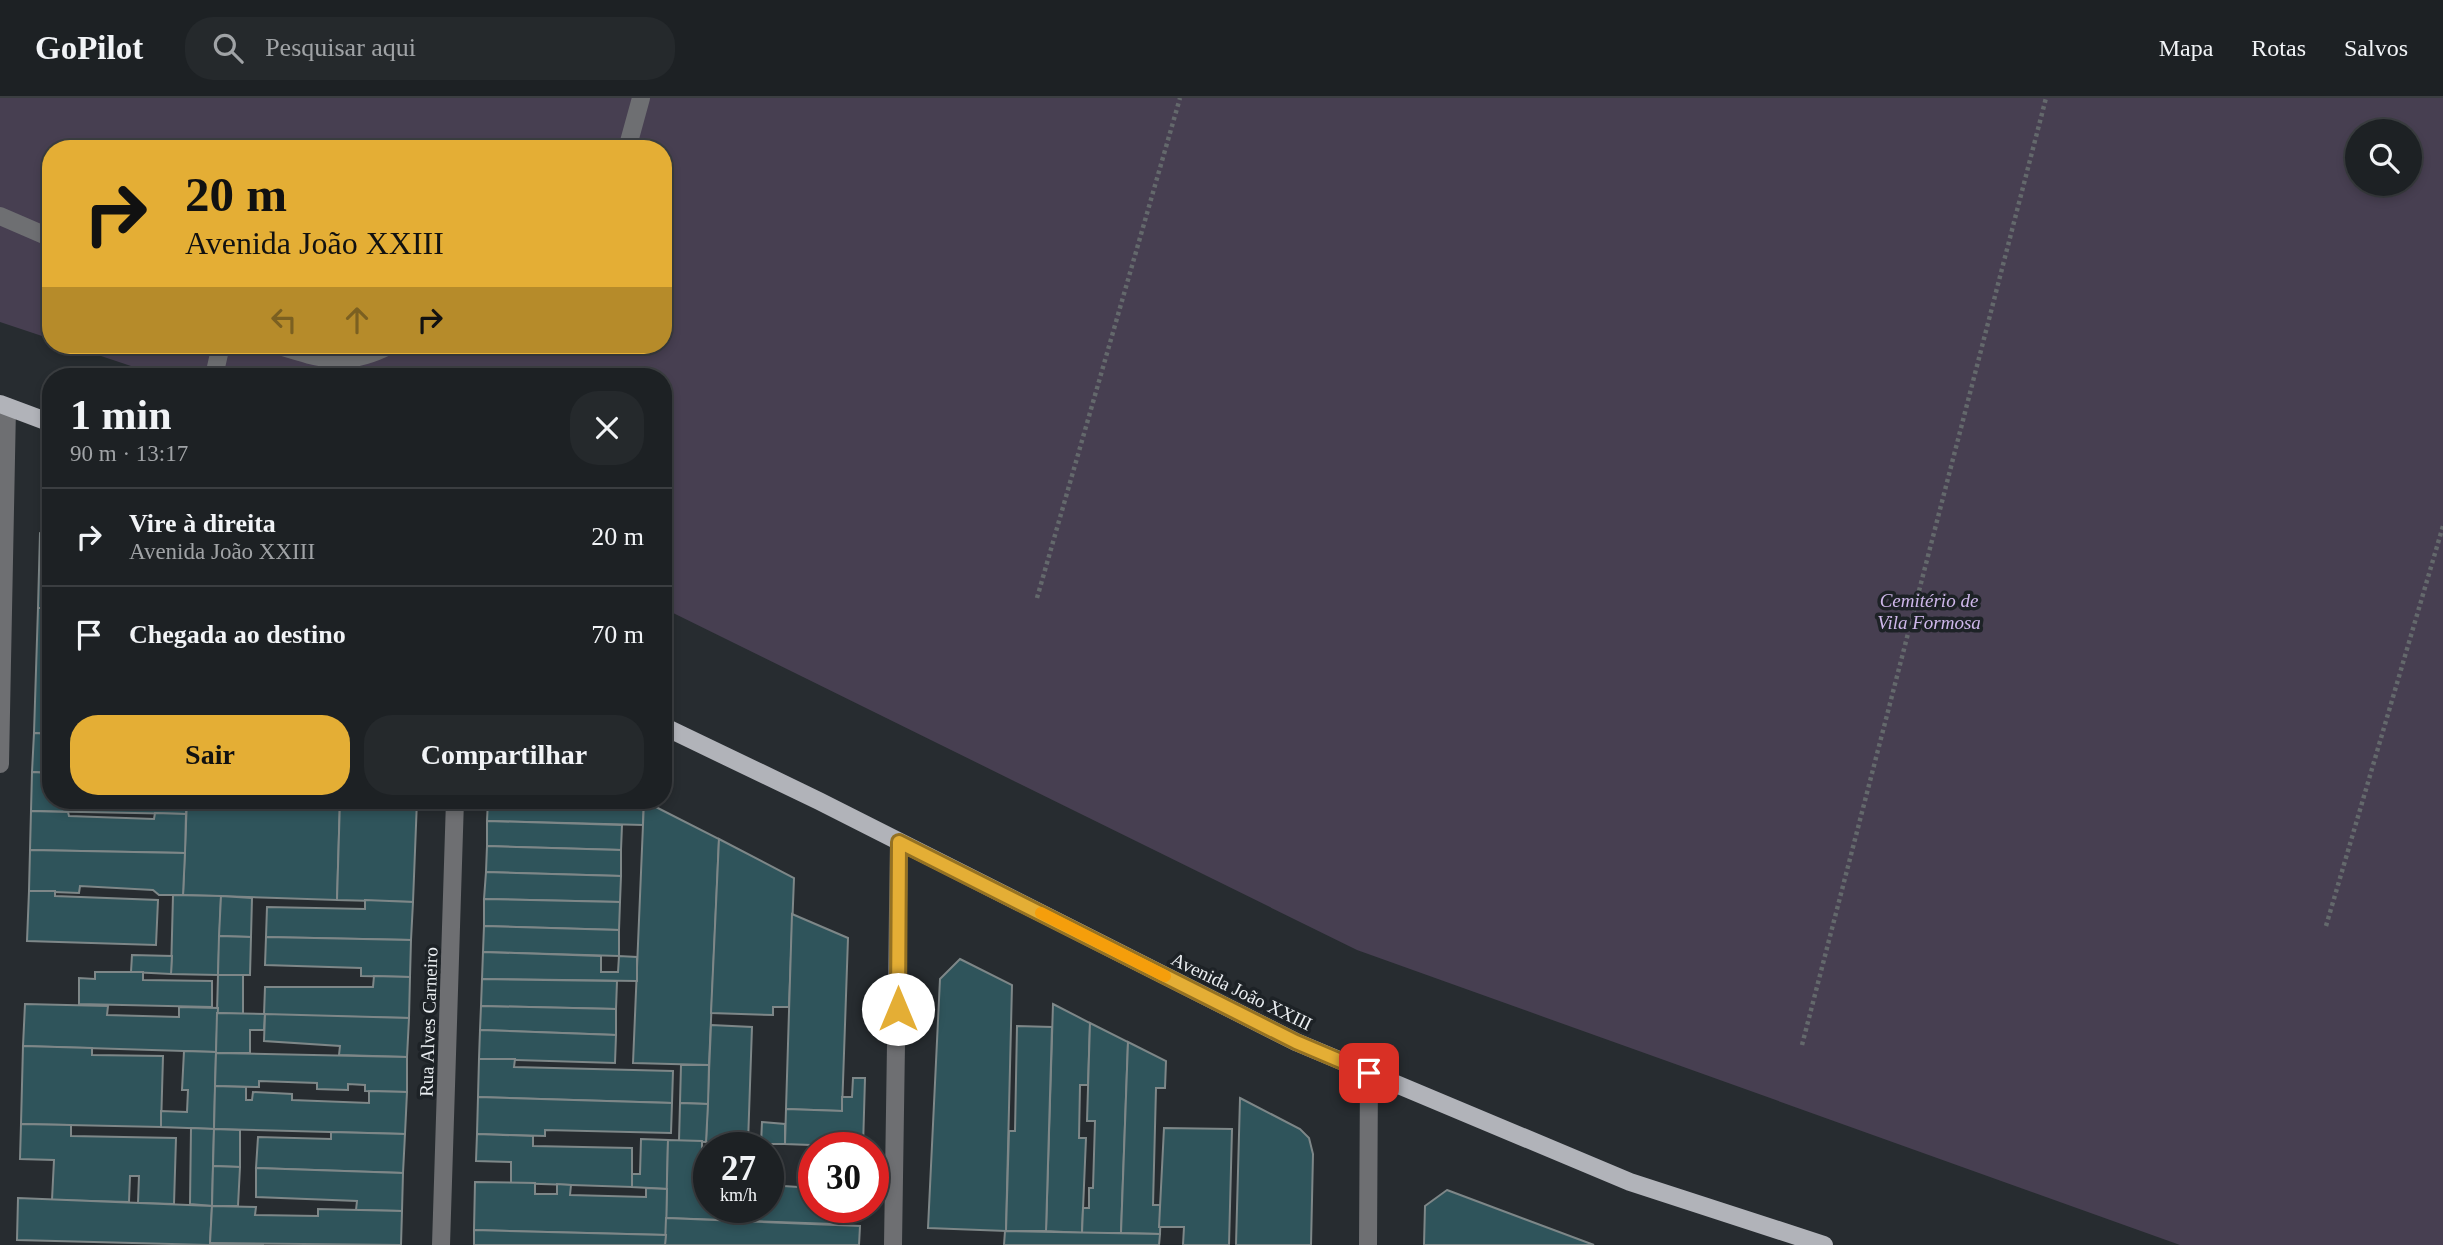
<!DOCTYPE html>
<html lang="pt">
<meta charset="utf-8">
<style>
:root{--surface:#1d2124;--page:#25292c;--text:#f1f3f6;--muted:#a0a3a6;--line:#3b3e41;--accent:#e4ae35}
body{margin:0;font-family:"Times New Roman",serif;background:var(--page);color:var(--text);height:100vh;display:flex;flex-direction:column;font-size:26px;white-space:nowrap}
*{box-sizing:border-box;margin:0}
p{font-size:23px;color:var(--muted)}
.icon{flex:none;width:38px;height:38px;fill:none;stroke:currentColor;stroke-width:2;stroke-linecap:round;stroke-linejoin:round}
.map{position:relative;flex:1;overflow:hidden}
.side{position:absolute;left:42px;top:270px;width:630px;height:441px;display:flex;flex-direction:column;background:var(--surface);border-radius:28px;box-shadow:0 4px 10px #0003,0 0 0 2px var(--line)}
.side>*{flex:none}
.guide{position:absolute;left:42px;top:42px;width:630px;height:214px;border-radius:28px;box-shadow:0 4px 10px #0003,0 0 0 2px var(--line);background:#e4ae35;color:#111;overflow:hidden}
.controls{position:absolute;left:2345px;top:21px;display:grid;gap:14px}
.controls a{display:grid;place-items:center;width:77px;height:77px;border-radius:50%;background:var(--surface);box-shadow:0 4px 10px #0003,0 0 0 2px var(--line);font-size:35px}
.speed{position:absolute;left:693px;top:1034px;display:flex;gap:14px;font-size:35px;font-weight:700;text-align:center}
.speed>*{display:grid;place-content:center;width:91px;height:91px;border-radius:50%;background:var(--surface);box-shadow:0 4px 10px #0003,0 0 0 2px var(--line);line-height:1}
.speed small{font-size:18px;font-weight:400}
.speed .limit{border:10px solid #d22;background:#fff;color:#111}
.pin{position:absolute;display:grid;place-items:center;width:60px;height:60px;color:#fff;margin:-30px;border-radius:14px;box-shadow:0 4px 10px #0006}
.me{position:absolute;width:77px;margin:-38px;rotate:0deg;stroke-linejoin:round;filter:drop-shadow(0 0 5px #0008)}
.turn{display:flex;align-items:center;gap:24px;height:147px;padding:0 28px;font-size:32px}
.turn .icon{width:91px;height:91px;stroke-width:2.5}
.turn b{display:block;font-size:49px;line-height:60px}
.lanes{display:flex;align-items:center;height:66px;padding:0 28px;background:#0003;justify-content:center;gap:35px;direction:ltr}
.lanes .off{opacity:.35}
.round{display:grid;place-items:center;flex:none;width:74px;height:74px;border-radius:28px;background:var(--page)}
.head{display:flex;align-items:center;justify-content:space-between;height:119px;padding:0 28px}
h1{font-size:42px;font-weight:700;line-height:52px}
.action{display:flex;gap:14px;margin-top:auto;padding:14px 28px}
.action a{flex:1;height:80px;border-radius:28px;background:var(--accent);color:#111;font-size:28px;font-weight:700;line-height:80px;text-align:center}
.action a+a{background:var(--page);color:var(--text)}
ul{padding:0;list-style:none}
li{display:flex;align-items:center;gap:21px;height:98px;padding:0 28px;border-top:2px solid var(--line)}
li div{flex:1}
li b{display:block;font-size:26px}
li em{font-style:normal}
header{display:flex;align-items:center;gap:42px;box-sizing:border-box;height:98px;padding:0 35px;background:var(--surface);border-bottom:2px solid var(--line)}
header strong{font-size:33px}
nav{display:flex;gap:38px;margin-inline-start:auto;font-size:24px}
.search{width:490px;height:63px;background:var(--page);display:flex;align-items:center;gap:18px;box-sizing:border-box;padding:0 24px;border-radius:28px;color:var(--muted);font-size:26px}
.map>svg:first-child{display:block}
.green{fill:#473f51;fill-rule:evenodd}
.building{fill:#2f545b;stroke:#7e8788;stroke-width:2}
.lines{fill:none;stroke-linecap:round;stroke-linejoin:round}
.path{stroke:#64696c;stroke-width:4.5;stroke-dasharray:3.5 3.5;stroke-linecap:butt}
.lane{stroke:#6e6f72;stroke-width:18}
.street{stroke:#6e6f72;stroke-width:18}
.primary{stroke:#b1b3b9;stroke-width:18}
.route-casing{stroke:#947122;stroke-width:18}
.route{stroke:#e4ae35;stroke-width:12}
.slow{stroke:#f59e0b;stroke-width:12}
.labels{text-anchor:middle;stroke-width:7;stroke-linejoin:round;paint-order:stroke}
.park-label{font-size:19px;font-style:italic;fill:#ceb7ea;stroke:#1d2226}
.street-label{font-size:19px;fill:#ebeff2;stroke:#1d2226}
</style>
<header>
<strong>GoPilot</strong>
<div class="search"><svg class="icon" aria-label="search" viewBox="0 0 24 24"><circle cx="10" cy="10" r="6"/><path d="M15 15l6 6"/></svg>Pesquisar aqui</div>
<nav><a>Mapa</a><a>Rotas</a><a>Salvos</a></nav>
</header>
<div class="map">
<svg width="2443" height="1147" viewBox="0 0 2443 1147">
<rect width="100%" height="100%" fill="#272c30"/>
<path class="green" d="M0,0H2443V1147H2180L1357,852L663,510V278H161L68,247H663V51H51V241L0,224ZM2357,33H2410V86H2357Z"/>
<g class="building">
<polygon points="51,428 51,510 38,510 40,435"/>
<polygon points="38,510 51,510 51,636 34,635"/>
<polygon points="34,635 51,636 51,675 32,674"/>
<polygon points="32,674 51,675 51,702 187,702 186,716 31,713"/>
<polygon points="187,702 340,702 337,802 183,797"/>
<polygon points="340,702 417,702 413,804 337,802"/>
<polygon points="488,702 641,702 644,703 643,727 487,723"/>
<polygon points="644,703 719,741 709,967 633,965"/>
<polygon points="31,713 68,714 69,718 154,721 155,715 186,716 185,755 30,752"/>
<polygon points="487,723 622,727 621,752 487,748"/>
<polygon points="719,741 794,780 789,909 773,909 773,917 711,915"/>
<polygon points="487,748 621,752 621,778 486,774"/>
<polygon points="30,752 185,755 183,797 159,797 153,792 80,788 79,795 29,793"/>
<polygon points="486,774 621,778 620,804 484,801"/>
<polygon points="29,793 55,793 55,798 158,802 156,847 27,843"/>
<polygon points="173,797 221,798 218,877 171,876"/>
<polygon points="221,798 252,800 251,839 219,838"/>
<polygon points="484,801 620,804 619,832 484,828"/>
<polygon points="365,802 413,804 411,842 266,839 267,809 365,811"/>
<polygon points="792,816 848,840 842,1013 786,1011"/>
<polygon points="484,828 619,832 619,858 483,854"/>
<polygon points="219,838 251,839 250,877 218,877"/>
<polygon points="266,839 411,842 410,879 361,878 361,870 265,867"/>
<polygon points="483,854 601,858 601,874 618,874 619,858 637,859 637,883 482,881"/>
<polygon points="132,857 172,858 171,876 131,874"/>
<polygon points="960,861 1012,887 1006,1133 928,1130 940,881"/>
<polygon points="95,874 143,874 143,882 212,883 212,909 79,906 79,880 95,881"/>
<polygon points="218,877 243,877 243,916 217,915"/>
<polygon points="374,878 410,879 409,920 264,917 265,889 373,889"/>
<polygon points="482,881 617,883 616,911 481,908"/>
<polygon points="25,906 108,908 107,917 179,919 179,909 218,910 216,954 23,948"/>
<polygon points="1053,906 1090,925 1088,987 1080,987 1079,1040 1086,1040 1082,1135 1046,1133"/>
<polygon points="481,908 616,911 616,937 480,932"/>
<polygon points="217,915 265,916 264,932 250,932 250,955 216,955"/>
<polygon points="265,916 409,920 407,959 339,957 340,948 264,943"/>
<polygon points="1090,925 1128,944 1121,1135 1082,1135 1083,1110 1089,1110 1089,1090 1093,1090 1095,1023 1087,1023"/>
<polygon points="711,927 752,929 748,1045 706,1044"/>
<polygon points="1017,928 1052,929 1046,1133 1006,1133 1009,1033 1015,1033"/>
<polygon points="480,932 616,937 615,965 479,961"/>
<polygon points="1128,944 1166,963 1165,990 1156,990 1153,1107 1161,1107 1160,1136 1121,1135"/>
<polygon points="23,948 92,950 92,957 163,958 161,1029 21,1026"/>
<polygon points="184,953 216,954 214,1031 161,1029 161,1013 187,1014 188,992 182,992"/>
<polygon points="216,955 407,959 407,994 365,993 365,987 348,986 348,992 317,991 317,985 259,983 259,989 215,988"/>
<polygon points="479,961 515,961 514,969 673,973 672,1005 478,999"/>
<polygon points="681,967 709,967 708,1006 680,1005"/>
<polygon points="853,980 865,980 863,1049 785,1046 786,1011 842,1013 842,999 852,999"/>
<polygon points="215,988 246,989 246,1002 252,1002 253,994 292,996 292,1002 369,1005 369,993 407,994 405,1036 214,1031"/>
<polygon points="478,999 672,1005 671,1035 545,1032 545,1038 477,1036"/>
<polygon points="1240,1000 1300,1031 1309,1040 1313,1056 1311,1147 1236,1147"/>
<polygon points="680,1005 708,1006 706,1044 679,1043"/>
<polygon points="762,1024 785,1026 785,1046 761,1046"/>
<polygon points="21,1026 71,1027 71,1038 176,1040 174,1106 138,1105 139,1078 130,1078 129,1104 52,1102 54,1062 20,1061"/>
<polygon points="191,1030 214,1031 212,1108 190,1106"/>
<polygon points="1164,1030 1232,1031 1229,1147 1183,1147 1184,1129 1159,1129"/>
<polygon points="214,1031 240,1032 240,1069 213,1068"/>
<polygon points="331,1034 405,1036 403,1075 256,1070 258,1039 331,1041"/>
<polygon points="477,1036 533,1038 533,1048 632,1050 632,1089 511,1085 511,1064 476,1063"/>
<polygon points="641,1041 668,1042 667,1091 632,1089 632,1076 640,1076"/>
<polygon points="668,1042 702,1043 702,1082 709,1083 709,1110 768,1110 768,1087 814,1090 814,1110 834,1110 834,1126 666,1120"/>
<polygon points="213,1068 240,1069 238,1108 212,1108"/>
<polygon points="256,1070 403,1075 402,1113 356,1112 357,1103 256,1099"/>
<polygon points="475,1084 535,1085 535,1096 557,1096 557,1086 571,1087 570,1097 646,1099 646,1090 667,1091 666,1137 474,1132"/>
<polygon points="1447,1092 1594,1147 1424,1147 1425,1108"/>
<polygon points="18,1100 212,1108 210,1147 17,1142"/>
<polygon points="212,1108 256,1109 255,1117 318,1118 318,1111 402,1113 401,1147 210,1145"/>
<polygon points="666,1120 860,1128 859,1147 665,1147"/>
<polygon points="474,1132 666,1137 665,1147 474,1147"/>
<polygon points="1005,1133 1160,1136 1159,1147 1004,1147"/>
<polygon points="210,1145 264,1147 210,1147"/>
</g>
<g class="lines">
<g class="path">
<polyline points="1037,500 1180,0"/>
<polyline points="2326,828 2443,428"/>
<polyline points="1802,947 2046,0"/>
</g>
<g class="lane">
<polyline points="627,51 641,0"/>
<polyline points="0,118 51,140"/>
<path d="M276,247C321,261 347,270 390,247"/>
<polyline points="214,278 221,247"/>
</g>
<g class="street">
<polyline points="0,666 7,309"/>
<polyline points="441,1147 455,702"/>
<polyline points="893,1147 899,744"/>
<polyline points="1368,1147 1369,975"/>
</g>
<g class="primary">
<polyline points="0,306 51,325"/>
<polyline points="663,628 819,703 1296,944 1630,1084 1824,1147"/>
</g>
</g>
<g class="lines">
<defs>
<polyline id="route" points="898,911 899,744 1296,944 1369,975"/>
</defs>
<use href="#route" class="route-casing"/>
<use href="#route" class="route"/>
<polyline class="slow" points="1041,815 1165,878"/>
</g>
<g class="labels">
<g class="park-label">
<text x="1929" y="509">Cemitério de<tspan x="1929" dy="22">Vila Formosa</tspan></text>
</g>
<g class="street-label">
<text transform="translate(1242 893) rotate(26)" y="7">Avenida João XXIII</text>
<text transform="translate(428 924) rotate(-88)" y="7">Rua Alves Carneiro</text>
</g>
</g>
</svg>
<div class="controls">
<a><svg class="icon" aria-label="search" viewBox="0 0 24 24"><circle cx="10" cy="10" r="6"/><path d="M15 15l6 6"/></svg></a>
</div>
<div class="speed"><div>27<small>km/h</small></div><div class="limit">30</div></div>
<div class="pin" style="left:1369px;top:975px;background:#d93025"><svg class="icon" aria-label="arrive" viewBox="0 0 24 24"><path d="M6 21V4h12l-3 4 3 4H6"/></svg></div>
<svg class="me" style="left:898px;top:911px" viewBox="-20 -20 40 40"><circle r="19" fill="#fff"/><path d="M0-13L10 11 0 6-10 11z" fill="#e4ae35"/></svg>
<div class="guide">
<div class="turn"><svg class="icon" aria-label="right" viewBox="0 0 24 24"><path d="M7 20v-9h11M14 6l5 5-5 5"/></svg><div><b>20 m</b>Avenida João XXIII</div></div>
<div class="lanes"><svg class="icon off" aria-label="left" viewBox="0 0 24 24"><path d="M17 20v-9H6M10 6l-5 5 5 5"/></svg><svg class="icon off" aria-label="ahead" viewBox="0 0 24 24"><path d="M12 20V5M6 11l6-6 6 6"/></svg><svg class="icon" aria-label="right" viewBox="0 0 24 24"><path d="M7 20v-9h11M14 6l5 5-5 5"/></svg></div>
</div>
<section class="side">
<div class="head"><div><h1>1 min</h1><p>90 m · 13:17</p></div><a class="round"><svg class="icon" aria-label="close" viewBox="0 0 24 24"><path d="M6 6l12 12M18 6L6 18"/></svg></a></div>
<ul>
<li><svg class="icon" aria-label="right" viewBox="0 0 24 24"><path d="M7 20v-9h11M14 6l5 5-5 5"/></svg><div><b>Vire à direita</b><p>Avenida João XXIII</p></div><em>20 m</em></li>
<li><svg class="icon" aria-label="arrive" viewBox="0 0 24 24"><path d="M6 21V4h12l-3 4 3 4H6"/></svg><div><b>Chegada ao destino</b></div><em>70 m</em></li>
</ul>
<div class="action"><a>Sair</a><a>Compartilhar</a></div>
</section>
</div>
